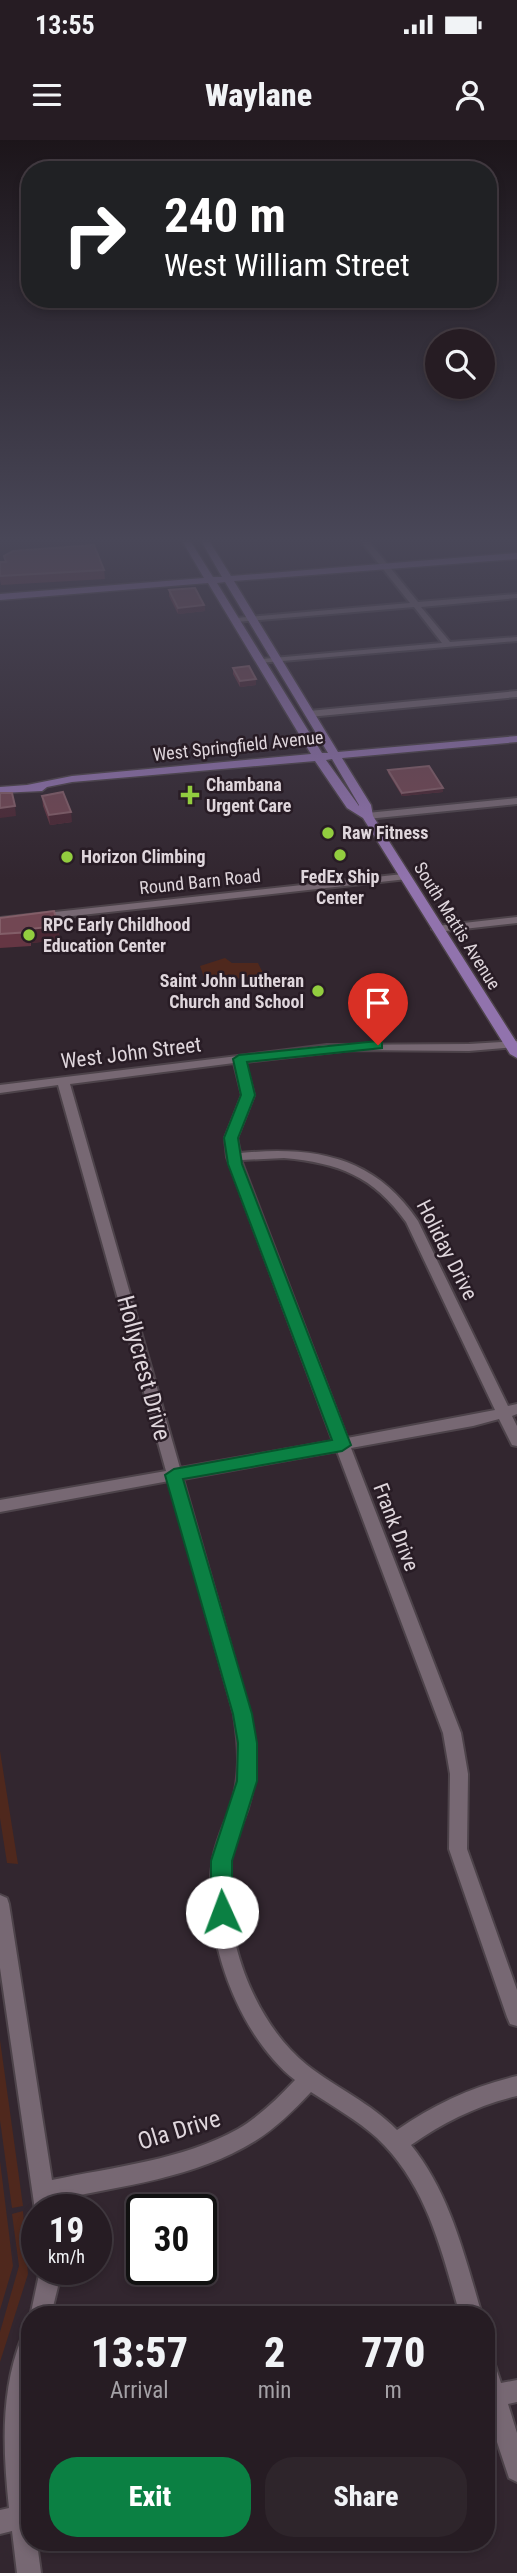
<!DOCTYPE html>
<style>
:root{--surface:#261c23;--page:#2e252b;--text:#f1f3f6;--muted:#a4a1a6;--line:#423a41;--accent:#0b8043}
body{margin:0;font-family:"Roboto Condensed",sans-serif;background:var(--page);color:var(--text);height:100vh;display:flex;flex-direction:column;font-size:26px;white-space:nowrap}
*{box-sizing:border-box;margin:0}
p{font-size:23px;color:var(--muted)}
.icon{flex:none;width:38px;height:38px;fill:none;stroke:currentColor;stroke-width:2;stroke-linecap:round;stroke-linejoin:round}
.map{position:relative;flex:1;overflow:hidden}
.side{position:absolute;left:21px;top:2166px;width:474px;height:245px;display:flex;flex-direction:column;background:var(--surface);border-radius:28px;box-shadow:0 4px 10px #0003,0 0 0 2px var(--line)}
.side>*{flex:none}
.banner{position:absolute;left:21px;top:21px;width:476px;height:147px;border-radius:28px;box-shadow:0 4px 10px #0003,0 0 0 2px var(--line);background:#202124;color:#fff;overflow:hidden}
.tools{position:absolute;left:425px;top:189px;display:grid;gap:14px}
.tools a{display:grid;place-items:center;width:70px;height:70px;border-radius:50%;background:var(--surface);box-shadow:0 4px 10px #0003,0 0 0 2px var(--line);font-size:35px}
.speed{position:absolute;left:21px;top:2054px;display:flex;gap:14px;font-size:35px;font-weight:700;text-align:center}
.speed>*{display:grid;place-content:center;width:91px;height:91px;border-radius:50%;background:var(--surface);box-shadow:0 4px 10px #0003,0 0 0 2px var(--line);line-height:1}
.speed small{font-size:18px;font-weight:400}
.speed .limit{border:4px solid #111;border-radius:10px;background:#fff;color:#111}
.pin{position:absolute;display:grid;place-items:center;width:60px;height:60px;color:#fff;margin:-72px -30px;border-radius:50% 50% 50% 0;rotate:-45deg;box-shadow:0 0 7px #0007}
.pin .icon{rotate:45deg}
.me{position:absolute;width:77px;margin:-38px;rotate:358deg;stroke-linejoin:round;filter:drop-shadow(0 0 5px #0008)}
.turn{display:flex;align-items:center;gap:24px;height:147px;padding:0 28px;font-size:32px}
.turn .icon{width:91px;height:91px;stroke-width:2.5}
.turn b{display:block;font-size:49px;line-height:60px}
.eta{display:flex;justify-content:space-evenly;align-items:center;height:119px;text-align:center}
.eta b{font-size:42px;font-weight:800;line-height:49px}
.cta{display:flex;gap:14px;margin-top:auto;padding:14px 28px}
.cta a{flex:1;height:80px;border-radius:28px;background:var(--accent);color:#fff;font-size:28px;font-weight:800;line-height:80px;text-align:center}
.cta a+a{background:var(--page);color:var(--text)}
.status{display:flex;justify-content:space-between;align-items:center;height:49px;padding:0 35px;background:var(--surface);direction:ltr}
.status svg{height:19px;fill:currentColor}
header{display:flex;justify-content:space-between;align-items:center;height:91px;padding:0 28px;background:var(--surface);font-size:32px;font-weight:800}
.map>svg:first-child{display:block}
.green{fill:#4f281d}
.lines{fill:none;stroke-linecap:round;stroke-linejoin:round}
.minor-casing{stroke:#4d434a;stroke-width:4}
.major-casing{stroke:#4d434a;stroke-width:3}
.minor{fill:#776873;fill-rule:evenodd}
.major{fill:#9173ad;fill-rule:evenodd}
.wall{fill:#653643}
.shaded-wall{fill:#4b2834}
.building{fill:#724753;stroke:#835e68;stroke-width:2}
.route{fill:#0b8043;stroke:#07532c;stroke-width:2}
.poi-dot{fill:#92cd3f;stroke:#281c25;stroke-width:2.5}
.labels{text-anchor:middle;stroke-width:5;stroke-linejoin:round;paint-order:stroke}
.far-street-label{font-size:18px;fill:#dfd6dc;stroke:#281c25}
.far-poi-label{font-size:18px;font-weight:bold;fill:#dfd6dc;stroke:#281c25;text-anchor:start}
.street-label{font-size:21px;fill:#dfd6dc;stroke:#281c25}
.near-street-label{font-size:24px;fill:#dfd6dc;stroke:#281c25}
</style>
<div class="status"><b>13:55</b><svg viewBox="0 0 49 12"><path d="M0 12V9h3v3zM5 12V6h3v6zM10 12V3h3v9zM15 12V0h3v12zM26 1h20v11H26zM47 4h2v5h-2z"/></svg></div>
<header><svg class="icon" aria-label="menu" viewBox="0 0 24 24"><path d="M4 6h16M4 12h16M4 18h16"/></svg>Waylane<svg class="icon" aria-label="person" viewBox="0 0 24 24"><circle cx="12" cy="8" r="4"/><path d="M4 21q1-7 8-7t8 7"/></svg></header>
<div class="map">
<svg width="517" height="2433" viewBox="0 0 517 2433">
<rect width="100%" height="100%" fill="#32262f"/>
<g class="green">
<polygon points="225,818 232,823 258,823 264,835 206,843 200,826"/>
<polygon points="0,1612 0,1611 18,1724 7,1723 0,1678"/>
<polygon points="0,1900 23,2066 12,2068 0,1980"/>
<polygon points="0,2021 13,2126 0,2170"/>
<polygon points="23,2071 28,2134 0,2222 0,2192 19,2126 12,2074"/>
</g>
<g class="lines">
<defs>
<g id="minor">
<polygon points="359,399 367,399 418,462 517,454 517,458 421,467 450,502 517,497 517,501 259,523 258,521 262,519 442,503 414,467 236,482 232,480 236,478 410,463"/>
<polygon points="517,551 517,557 309,577 305,574 309,571"/>
<polygon points="517,658 517,664 367,679 362,676 367,673"/>
<polygon points="403,734 407,735 407,739 0,784 0,778"/>
<polygon points="517,777 517,783 437,792 432,789 437,786"/>
<path d="M517,901V907L469,911L351,910L245,922L254,955L237,998L240,1013C315,1006 374,1016 418,1081L508,1266L517,1264V1274L512,1276L517,1286V1306L512,1305L499,1279L473,1286L351,1308L461,1593L468,1634L467,1709L517,1850V1886L510,1884L507,1877L449,1709L450,1634L443,1593L337,1311L183,1339L250,1574C256,1607 258,1636 248,1668C242,1685 234,1701 231,1719C219,1788 252,1881 307,1925C336,1948 371,1963 397,1990C434,1964 474,1946 517,1936V1956C478,1965 444,1982 411,2005C450,2053 465,2117 482,2175H460C442,2112 427,2045 377,1998C357,1980 334,1967 311,1952C294,1970 276,1988 255,2001C196,2038 121,2046 55,2060L56,2070H37V2073L35,2070L0,1828V1755L7,1758L9,1764L52,2040C113,2027 183,2020 238,1989C260,1976 278,1958 295,1940C237,1895 200,1791 213,1719C216,1701 224,1685 230,1669C241,1637 239,1607 234,1574L169,1341L0,1372V1360L166,1331L58,945L0,953V945L327,905L469,904ZM234,923L242,955L225,998L227,1017L333,1301L180,1328L70,944ZM284,1018C339,1023 373,1036 406,1082L495,1270L347,1298L241,1020Z"/>
<polygon points="40,2130 62,2130 51,2175 30,2177"/>
<path d="M30,2194L27,2290L30,2403H37L41,2433H17L12,2391L0,2394V2370L9,2368C3,2311 0,2251 22,2197Z"/>
<polygon points="486,2219 494,2222 501,2243 517,2240 517,2262 508,2264 517,2293 517,2342 509,2338 486,2269"/>
</g>
<path id="major" d="M181,399H189L213,437H222L200,399H208L231,436L517,413V419L234,441L338,612L517,596V602L342,618L371,665L373,676L517,903V918L510,914L363,678L347,668L315,621L72,642L47,647L42,651L0,653V647L27,645L72,636L311,614L208,443L0,460V454L204,438ZM225,442L328,613H322L217,443ZM332,619L359,665V666L326,620Z"/>
</defs>
<use href="#minor" class="minor-casing"/>
<use href="#major" class="major-casing"/>
<use href="#minor" class="minor"/>
<use href="#major" class="major"/>
</g>
<g class="wall">
<polygon points="4,416 104,430 105,439 1,445 0,440 0,422 5,422"/>
<polygon points="169,450 204,465 205,471 178,474 169,456"/>
<polygon points="233,528 256,545 240,547 233,534"/>
<polygon points="388,630 443,648 443,652 402,656 388,633"/>
<polygon points="42,656 72,682 50,685 43,666"/>
<polygon points="0,778 58,786 60,800 31,803 31,806 0,808"/>
</g>
<g class="shaded-wall">
<polygon points="204,465 205,471 178,474 178,468"/>
<polygon points="256,539 256,545 240,547 240,541"/>
<polygon points="443,648 443,652 402,656 402,653"/>
<polygon points="15,666 16,676 0,678 0,668"/>
<polygon points="71,672 72,682 50,685 49,675"/>
<polygon points="58,786 60,800 31,803 29,789"/>
</g>
<g class="building">
<polygon points="94,405 104,430 0,436 0,422 6,422 4,416 13,411"/>
<polygon points="195,448 204,465 178,468 169,450"/>
<polygon points="249,526 256,539 240,541 233,528"/>
<polygon points="429,626 443,648 402,653 388,630"/>
<polygon points="63,652 71,672 49,675 42,656"/>
<polygon points="0,653 12,653 15,666 0,668"/>
<polygon points="54,771 58,786 29,789 30,792 0,794 0,778"/>
</g>
<linearGradient id="sky" x2="0" y2="1"><stop stop-color="#1c151a"/><stop offset="0.54" stop-color="#494758"/><stop offset="1" stop-color="#494758" stop-opacity="0"/></linearGradient>
<rect width="517" height="740" fill="url(#sky)"/>
<polygon class="route" points="378,901 382,902 382,908 247,922 255,955 238,998 242,1024 351,1305 342,1311 183,1339 252,1574 257,1603 257,1641 232,1721 232,1772 229,1779 222,1781 214,1779 211,1772 211,1721 237,1641 238,1603 233,1574 165,1335 174,1329 332,1300 228,1024 224,998 241,955 233,919 239,915"/>
<g class="poi-dot">
<path d="M186.5 644.5h7v7h7v7h-7v7h-7v-7h-7v-7h7z"/>
<circle cx="328" cy="693" r="7"/>
<circle cx="340" cy="715" r="7"/>
<circle cx="67" cy="717" r="7"/>
<circle cx="29" cy="795" r="7"/>
<circle cx="318" cy="851" r="7"/>
</g>
<g class="labels">
<g class="far-street-label">
<text transform="translate(238 606) rotate(-6)" y="6">West Springfield Avenue</text>
<text transform="translate(200 742) rotate(-6)" y="6">Round Barn Road</text>
<text transform="translate(457 786) rotate(58)" y="6">South Mattis Avenue</text>
</g>
<g class="far-poi-label">
<text x="206" y="651">Chambana<tspan x="206" dy="21">Urgent Care</tspan></text>
<text x="342" y="699">Raw Fitness</text>
<text x="81" y="723">Horizon Climbing</text>
<text x="340" y="743" text-anchor="middle">FedEx Ship<tspan x="340" dy="21">Center</tspan></text>
<text x="43" y="791">RPC Early Childhood<tspan x="43" dy="21">Education Center</tspan></text>
<text x="304" y="847" text-anchor="end">Saint John Lutheran<tspan x="304" dy="21">Church and School</tspan></text>
</g>
<g class="street-label">
<text transform="translate(131 913) rotate(-7)" y="7">West John Street</text>
<text transform="translate(447 1110) rotate(63)" y="7">Holiday Drive</text>
<text transform="translate(396 1387) rotate(69)" y="7">Frank Drive</text>
</g>
<g class="near-street-label">
<text transform="translate(144 1228) rotate(75)" y="8">Hollycrest Drive</text>
<text transform="translate(179 1990) rotate(-17)" y="8">Ola Drive</text>
</g>
</g>
</svg>
<div class="tools">
<a><svg class="icon" aria-label="search" viewBox="0 0 24 24"><circle cx="10" cy="10" r="6"/><path d="M15 15l6 6"/></svg></a>
</div>
<div class="speed"><div>19<small>km/h</small></div><div class="limit">30</div></div>
<div class="pin" style="left:378px;top:905px;background:#d93025"><svg class="icon" aria-label="arrive" viewBox="0 0 24 24"><path d="M6 21V4h12l-3 4 3 4H6"/></svg></div>
<svg class="me" style="left:222px;top:1772px" viewBox="-20 -20 40 40"><circle r="19" fill="#fff"/><path d="M0-13L10 11 0 6-10 11z" fill="#0b8043"/></svg>
<div class="banner">
<div class="turn"><svg class="icon" aria-label="right" viewBox="0 0 24 24"><path d="M7 20v-9h11M14 6l5 5-5 5"/></svg><div><b>240 m</b>West William Street</div></div>
</div>
<section class="side">
<div class="eta">
<div><b>13:57</b><p>Arrival</p></div>
<div><b>2</b><p>min</p></div>
<div><b>770</b><p>m</p></div>
</div>
<div class="cta"><a>Exit</a><a>Share</a></div>
</section>
</div>
